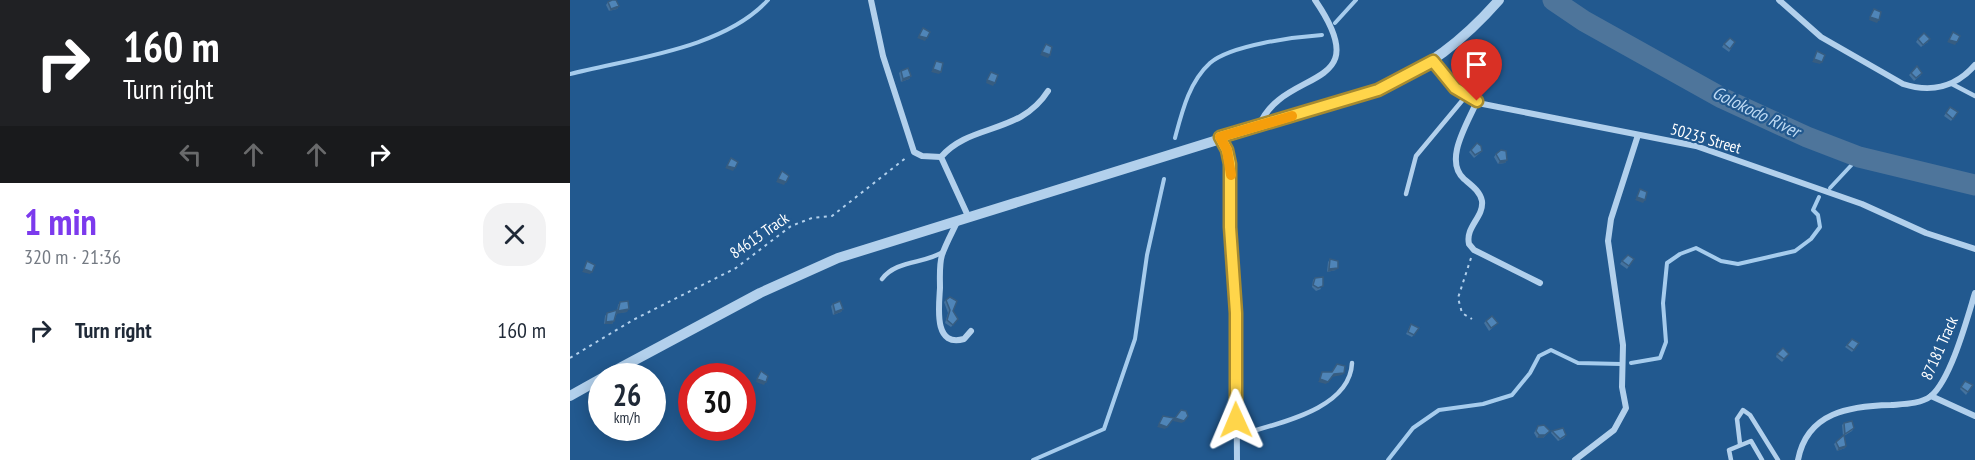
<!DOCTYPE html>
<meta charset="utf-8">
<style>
:root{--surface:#fff;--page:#f2f2f3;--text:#1f2937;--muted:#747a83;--accent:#7c3aed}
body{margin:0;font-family:"PT Sans Narrow",sans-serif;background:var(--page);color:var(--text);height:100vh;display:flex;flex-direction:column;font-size:22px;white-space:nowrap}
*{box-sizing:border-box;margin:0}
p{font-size:20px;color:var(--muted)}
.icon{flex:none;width:33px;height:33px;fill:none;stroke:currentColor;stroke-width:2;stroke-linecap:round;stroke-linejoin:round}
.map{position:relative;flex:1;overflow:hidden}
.sheet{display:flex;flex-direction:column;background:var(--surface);width:570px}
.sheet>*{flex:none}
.guide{background:#202124;color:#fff;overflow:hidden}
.speed{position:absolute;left:18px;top:363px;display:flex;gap:12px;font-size:30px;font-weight:700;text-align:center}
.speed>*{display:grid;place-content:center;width:78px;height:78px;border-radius:50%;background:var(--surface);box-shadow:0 3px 15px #0003;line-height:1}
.speed small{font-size:15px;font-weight:400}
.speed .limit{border:9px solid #d22;background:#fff;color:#111}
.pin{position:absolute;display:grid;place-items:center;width:51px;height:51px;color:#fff;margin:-62px -26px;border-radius:50% 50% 50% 0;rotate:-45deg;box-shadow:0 0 6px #0007}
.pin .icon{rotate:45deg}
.me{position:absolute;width:66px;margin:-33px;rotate:359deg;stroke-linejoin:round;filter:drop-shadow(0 0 4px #0008)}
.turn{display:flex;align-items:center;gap:21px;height:126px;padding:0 24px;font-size:27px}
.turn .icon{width:78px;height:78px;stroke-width:2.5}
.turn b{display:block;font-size:42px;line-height:51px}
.lanes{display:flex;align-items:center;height:57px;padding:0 24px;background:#0003;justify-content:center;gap:30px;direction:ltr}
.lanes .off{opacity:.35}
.round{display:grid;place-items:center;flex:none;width:63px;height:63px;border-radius:24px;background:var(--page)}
.summary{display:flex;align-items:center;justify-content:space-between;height:102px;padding:0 24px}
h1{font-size:36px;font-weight:700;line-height:45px;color:var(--accent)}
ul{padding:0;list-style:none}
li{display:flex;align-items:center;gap:18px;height:90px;padding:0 24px}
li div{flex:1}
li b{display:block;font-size:22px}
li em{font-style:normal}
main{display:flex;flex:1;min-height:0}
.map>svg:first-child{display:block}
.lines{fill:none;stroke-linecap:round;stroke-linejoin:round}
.stream{stroke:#a6cced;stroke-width:4}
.river{stroke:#4e759b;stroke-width:21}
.path{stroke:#b2d0ec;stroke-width:2;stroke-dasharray:3 4.5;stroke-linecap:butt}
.service{stroke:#b2d0ec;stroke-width:4.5}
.minor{stroke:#b2d0ec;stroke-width:6}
.tertiary{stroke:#b2d0ec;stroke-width:10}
.wall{fill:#44729e}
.shaded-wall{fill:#375d81}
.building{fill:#4f85b8;stroke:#375d81;stroke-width:1.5}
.route-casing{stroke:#a68a30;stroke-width:15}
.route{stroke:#ffd54a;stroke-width:10}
.slow{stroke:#f59e0b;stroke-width:10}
.labels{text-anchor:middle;stroke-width:4.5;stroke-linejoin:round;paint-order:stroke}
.street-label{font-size:16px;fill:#fff;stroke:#22598f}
.water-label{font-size:18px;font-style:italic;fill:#bedaf3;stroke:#22598f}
</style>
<main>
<section class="sheet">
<div class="guide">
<div class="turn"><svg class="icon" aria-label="right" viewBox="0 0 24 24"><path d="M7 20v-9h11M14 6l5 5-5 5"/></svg><div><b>160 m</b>Turn right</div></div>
<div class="lanes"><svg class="icon off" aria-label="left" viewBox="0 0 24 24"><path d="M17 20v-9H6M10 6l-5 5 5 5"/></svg><svg class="icon off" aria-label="ahead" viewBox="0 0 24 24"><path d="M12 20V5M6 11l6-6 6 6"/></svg><svg class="icon off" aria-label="ahead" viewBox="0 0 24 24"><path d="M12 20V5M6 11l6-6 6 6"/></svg><svg class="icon" aria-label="right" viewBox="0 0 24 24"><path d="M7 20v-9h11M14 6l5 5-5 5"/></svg></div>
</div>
<div class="summary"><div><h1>1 min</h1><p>320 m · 21:36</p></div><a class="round"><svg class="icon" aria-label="close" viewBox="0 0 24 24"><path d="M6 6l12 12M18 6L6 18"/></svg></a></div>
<ul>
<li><svg class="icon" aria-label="right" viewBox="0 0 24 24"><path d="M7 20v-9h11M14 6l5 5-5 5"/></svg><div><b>Turn right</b></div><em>160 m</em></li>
</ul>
</section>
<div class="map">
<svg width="1405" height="460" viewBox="0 0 1405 460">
<rect width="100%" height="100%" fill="#22598f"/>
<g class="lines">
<g class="stream">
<polyline points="765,23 786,0"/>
<path d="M0,74C62,58 153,49 198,0"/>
<path d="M605,138C612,112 619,82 640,63C661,45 724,37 752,35"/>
<polyline points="1260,188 1289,157"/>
<polyline points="1061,363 1090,358 1096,342 1093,303 1097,263 1110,254 1126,248 1151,261 1168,264 1225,251 1241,239 1250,227 1248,215 1243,210 1249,197"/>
<polyline points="463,460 534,429 565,339 577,255 594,179"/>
<polyline points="818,460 843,428 869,410 913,404 942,395 960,373 969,356 981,350 1008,363 1051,364"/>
</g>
<polyline class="river" points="983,0 1014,21 1152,98 1237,137 1289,157 1405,185"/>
<g class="path">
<polyline points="901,258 888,298 892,313 902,319"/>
<polyline points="0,358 63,320 166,268 221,226 242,218 262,216 337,157"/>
</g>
<g class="service">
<polyline points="1382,84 1405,96"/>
<polyline points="836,194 846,156 896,96"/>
<path d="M312,279C326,260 354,264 373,252"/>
<path d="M666,436C703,424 780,411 782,363"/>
<polyline points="1170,444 1167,419 1173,410 1180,415 1208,460"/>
<polyline points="1161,460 1159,450 1181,441 1192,460"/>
</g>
<g class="minor">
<polyline points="301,0 313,56 344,152 352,156 371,157"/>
<path d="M1209,0L1251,37L1333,84C1361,93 1386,87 1405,65"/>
<path d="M863,61C879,80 890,95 913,104L1126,146L1292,204L1356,233L1405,249"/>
<path d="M907,101C898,123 873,160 894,179C901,185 910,191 912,201C914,217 895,227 899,244L904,250L970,283"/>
<path d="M689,126C713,66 809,93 745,0"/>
<polyline points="650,138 657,150 661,183 660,227 666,313 667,460"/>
<path d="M398,216L371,157C400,123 450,135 478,91"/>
<path d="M388,220C383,231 376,243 372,255C369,265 370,277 370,288C369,306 363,348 394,339L401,331"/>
<polyline points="1361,396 1405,416"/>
<polyline points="1005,460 1044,430 1056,408 1052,387 1053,345 1038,241 1041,219 1068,135"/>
<path d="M1228,460C1237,412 1280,406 1321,405C1334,404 1351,404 1361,396C1381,379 1397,319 1405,293"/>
</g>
<g class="tertiary">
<path d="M35,376L190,293L268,258L808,90C857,68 893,41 929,0"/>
<polyline points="0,396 32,378"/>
</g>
</g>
<g class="wall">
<polygon points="38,2 49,6 47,9 39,11 36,5"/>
<polygon points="1348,39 1358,42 1351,47 1346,42"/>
<polygon points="1165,42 1159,52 1152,47 1154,44"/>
<polygon points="331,71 341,76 339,79 331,82 329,73"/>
<polygon points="1341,73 1351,75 1344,81 1339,75"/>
<polygon points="1380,107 1388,112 1381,121 1374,116"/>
<polygon points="901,150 912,151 910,153 904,158 899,152"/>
<polygon points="926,154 937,160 935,163 928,164 924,157"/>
<polygon points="760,259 766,270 757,272 758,262"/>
<polygon points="1064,259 1057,269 1050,264 1052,261"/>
<polygon points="745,278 751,289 746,291 742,287 743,280"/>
<polygon points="376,300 388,319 381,327 375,323 378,313 374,302"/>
<polygon points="50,302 57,312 47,313 44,321 42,324 34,324 35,316 37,313 47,311 48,305"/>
<polygon points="263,304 273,309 271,312 263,315 261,306"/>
<polygon points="916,321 928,323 919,331 914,323"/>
<polygon points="841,324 849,328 842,337 836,334"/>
<polygon points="1282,339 1289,343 1282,352 1275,347"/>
<polygon points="1207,354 1219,354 1212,362 1206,357"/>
<polygon points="1395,381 1403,385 1396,395 1390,389"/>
<polygon points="1274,423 1284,428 1282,431 1274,436 1276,446 1275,448 1267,451 1264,444 1273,436 1272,425"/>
<polygon points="968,426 980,431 973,438 967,438 964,433"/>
<polygon points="982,431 996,435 994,438 988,441 981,433"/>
</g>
<g class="shaded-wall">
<polygon points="49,6 47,9 39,11 41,9"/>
<polygon points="1300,17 1309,20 1307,23 1299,20"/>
<polygon points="349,36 357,38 355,41 347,38"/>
<polygon points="1379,40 1387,42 1385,45 1377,42"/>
<polygon points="472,52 480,55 478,58 470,55"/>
<polygon points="1244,59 1252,62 1250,64 1242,62"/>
<polygon points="363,69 371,72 369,74 361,72"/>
<polygon points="341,76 339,79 331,82 333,79"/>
<polygon points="417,80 425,83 423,86 416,83"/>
<polygon points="937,160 935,163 928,164 930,161"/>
<polygon points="157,166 165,168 163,171 155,168"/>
<polygon points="208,179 216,182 214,185 206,182"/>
<polygon points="1067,197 1075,200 1073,203 1065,200"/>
<polygon points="768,268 766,270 757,272 759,269"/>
<polygon points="14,269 22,272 20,274 12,272"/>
<polygon points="59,309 57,312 46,314 48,311"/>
<polygon points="273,309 271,312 263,315 265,312"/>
<polygon points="44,321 42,324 34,324 36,322"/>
<polygon points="774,373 772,375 762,377 764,374"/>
<polygon points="187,379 196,382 194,385 186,382"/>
<polygon points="750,379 758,382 756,384 748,382"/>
<polygon points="605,418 617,418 612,423 603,421"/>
<polygon points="589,424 597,427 595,429 587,427"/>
<polygon points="980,431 973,438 967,438 969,435"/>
<polygon points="1276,446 1275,448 1267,451 1269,448"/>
</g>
<g class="building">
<polygon points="42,0 46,0 49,6 41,9 38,2"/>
<polygon points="1304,9 1311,12 1309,20 1300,17"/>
<polygon points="353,28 360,32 357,38 349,36"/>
<polygon points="1383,32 1390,36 1387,42 1379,40"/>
<polygon points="1354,33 1360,39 1353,45 1348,39"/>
<polygon points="1160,38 1165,42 1160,49 1154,44"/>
<polygon points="476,44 482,47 480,55 472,52"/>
<polygon points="1247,51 1255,55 1252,62 1244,59"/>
<polygon points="366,61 373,63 371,72 363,69"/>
<polygon points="1347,66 1352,73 1346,78 1341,73"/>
<polygon points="338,68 341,76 333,79 331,71"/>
<polygon points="421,72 428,75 425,83 417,80"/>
<polygon points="1380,107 1388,112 1383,119 1376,113"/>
<polygon points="907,143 911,146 912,151 905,155 901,150"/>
<polygon points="931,150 936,151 937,160 930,161 926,154"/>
<polygon points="161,158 168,162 165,168 157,166"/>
<polygon points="212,171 219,176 216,182 208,179"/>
<polygon points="1070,189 1077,192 1075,200 1067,197"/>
<polygon points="1058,255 1064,259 1059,266 1052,261"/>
<polygon points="760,259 768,261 768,268 759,269"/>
<polygon points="17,261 25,265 22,272 14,269"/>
<polygon points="753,277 753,286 748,288 743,285 745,278"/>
<polygon points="380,297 387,301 383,311 388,319 383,325 377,320 380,310 376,300"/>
<polygon points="58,301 59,309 48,311 50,302"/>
<polygon points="270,301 273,309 265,312 263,304"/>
<polygon points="47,310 44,321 36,322 37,313"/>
<polygon points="922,316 928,323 921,328 916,321"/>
<polygon points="841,324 849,328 844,335 838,332"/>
<polygon points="1282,339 1289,343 1284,350 1277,345"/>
<polygon points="1213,348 1219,354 1214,359 1207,354"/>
<polygon points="767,364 775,366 774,373 764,374 758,382 750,379 752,372 762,372"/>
<polygon points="191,371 198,376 196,382 187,379"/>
<polygon points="1395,381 1403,385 1398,392 1391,387"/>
<polygon points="611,410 616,411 618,416 614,421 605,418"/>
<polygon points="593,416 604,418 597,427 589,424"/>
<polygon points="1282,421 1284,428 1275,434 1274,423"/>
<polygon points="974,425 980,431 975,435 969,435 966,431 968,426"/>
<polygon points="993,428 996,435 990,439 982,431"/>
<polygon points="1274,435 1276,446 1269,448 1266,442"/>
</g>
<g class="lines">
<defs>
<polyline id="route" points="666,420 666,313 660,227 660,164 657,150 650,137 808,90 863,61 885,88 907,101"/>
</defs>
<use href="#route" class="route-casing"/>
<use href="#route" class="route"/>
<polyline class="slow" points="661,175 657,150 650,137 722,116"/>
</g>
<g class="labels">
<g class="street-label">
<text transform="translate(1136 138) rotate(16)" y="6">50235 Street</text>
<text transform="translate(189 235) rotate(-35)" y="6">84613 Track</text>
<text transform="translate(1369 348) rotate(-66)" y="6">87181 Track</text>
</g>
<g class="water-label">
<text transform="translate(1186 112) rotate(26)" y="6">Golokodo River</text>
</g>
</g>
</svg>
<div class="speed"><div>26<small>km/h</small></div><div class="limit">30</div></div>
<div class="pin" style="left:907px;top:101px;background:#d93025"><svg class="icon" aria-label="arrive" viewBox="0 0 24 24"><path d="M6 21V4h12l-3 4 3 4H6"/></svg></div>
<svg class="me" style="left:666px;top:420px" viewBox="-20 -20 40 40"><path d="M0-17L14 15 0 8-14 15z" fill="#ffd54a" stroke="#fff" stroke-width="4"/></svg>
</div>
</main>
